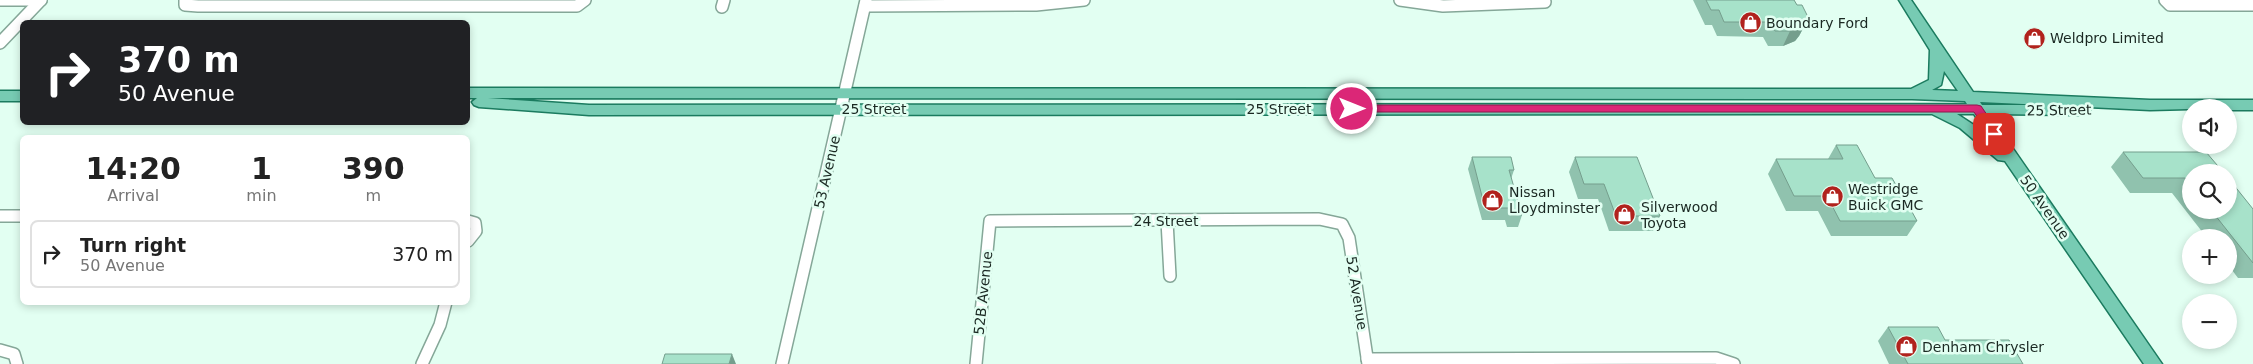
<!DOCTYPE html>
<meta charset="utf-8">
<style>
:root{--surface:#fff;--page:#f6f6f6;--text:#222;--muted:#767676;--line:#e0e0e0}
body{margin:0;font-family:"DejaVu Sans",sans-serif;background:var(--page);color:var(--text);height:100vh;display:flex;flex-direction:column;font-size:19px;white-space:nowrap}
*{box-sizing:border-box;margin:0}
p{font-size:16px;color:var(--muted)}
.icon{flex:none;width:28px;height:28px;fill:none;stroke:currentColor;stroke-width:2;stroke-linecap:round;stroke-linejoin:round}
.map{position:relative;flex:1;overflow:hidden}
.panel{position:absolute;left:20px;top:135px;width:450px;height:170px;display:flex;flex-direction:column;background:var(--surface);border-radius:8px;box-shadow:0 2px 8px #0003}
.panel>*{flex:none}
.top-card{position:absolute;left:20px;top:20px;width:450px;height:105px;border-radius:8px;box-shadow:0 2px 8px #0003;background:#202124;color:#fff;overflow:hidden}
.tools{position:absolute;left:2182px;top:99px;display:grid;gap:10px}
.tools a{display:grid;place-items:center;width:55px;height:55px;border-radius:50%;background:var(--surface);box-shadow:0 2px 8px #0003;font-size:25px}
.pin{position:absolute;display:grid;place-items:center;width:42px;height:42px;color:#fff;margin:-21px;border-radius:10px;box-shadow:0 2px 8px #0006}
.me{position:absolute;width:55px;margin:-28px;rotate:90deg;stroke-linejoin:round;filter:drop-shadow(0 0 4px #0008)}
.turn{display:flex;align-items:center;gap:18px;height:105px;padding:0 15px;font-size:22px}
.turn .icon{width:65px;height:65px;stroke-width:2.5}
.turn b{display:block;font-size:35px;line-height:42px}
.eta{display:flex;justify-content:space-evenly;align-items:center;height:85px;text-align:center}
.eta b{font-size:30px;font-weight:700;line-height:35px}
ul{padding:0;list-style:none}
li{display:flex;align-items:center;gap:15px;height:68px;margin:0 10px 8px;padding:0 5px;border:2px solid var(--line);border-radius:8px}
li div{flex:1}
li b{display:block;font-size:19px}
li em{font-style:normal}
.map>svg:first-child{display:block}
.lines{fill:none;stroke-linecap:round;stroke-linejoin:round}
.minor-casing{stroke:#85a798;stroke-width:14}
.major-casing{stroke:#1b7b5f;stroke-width:3}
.minor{stroke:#fff;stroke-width:11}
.major{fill:#77cbb3;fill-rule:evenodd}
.wall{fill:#90c2ae}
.shaded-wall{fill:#759e8d}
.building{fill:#a7e2ca;stroke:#759e8d}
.route{fill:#db2777;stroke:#8e194d}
.labels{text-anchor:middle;stroke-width:5;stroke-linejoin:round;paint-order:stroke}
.poi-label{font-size:14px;fill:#1a2822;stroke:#e2fff2;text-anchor:start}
.street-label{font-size:14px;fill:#1a2822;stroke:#e2fff2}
</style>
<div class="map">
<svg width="2253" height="364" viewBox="0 0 2253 364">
<rect width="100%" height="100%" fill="#e2fff2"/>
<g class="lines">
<defs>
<g id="minor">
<polyline points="0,0 41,0"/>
<polyline points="185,0 185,5 198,6 577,6 585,0"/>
<polyline points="1400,0 1443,6 1545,2"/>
<polyline points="2165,0 2170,5 2253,5"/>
<polyline points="865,6 1036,5 1084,0"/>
<polyline points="722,7 724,0"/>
<polyline points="0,43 41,0"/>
<polyline points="0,216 22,216"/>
<polyline points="468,221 475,223 476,231 468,241"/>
<polyline points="1167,221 1170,276"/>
<polyline points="0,350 14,354 17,364"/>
<polyline points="1367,359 1716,358 1734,364"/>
<polyline points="422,364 440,325 446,302"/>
<polyline points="782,364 866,0"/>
<polyline points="976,364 990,221 1319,219 1342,224 1349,238 1368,364"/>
</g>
<g id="major">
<path d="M1899,0H1911L1973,92L2150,100H2253V110H2229V108L2150,110L2088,107L2090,110L2088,113L2083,115L1989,114L2162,364H2144L2005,161L1998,160L1960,128L1932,114L589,115L479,107L474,105L472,102L477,98H468V88L1911,89L1929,80L1930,50ZM1944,71L1958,91L1932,90L1941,85ZM488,98L1912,99L1965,101L1967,104L589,105ZM1980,102L2042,105H1982ZM1957,114H1974L1986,133Z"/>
<rect x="0" y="91" width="22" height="10"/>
</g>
</defs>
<use href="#minor" class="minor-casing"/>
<use href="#major" class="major-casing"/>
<use href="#minor" class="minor"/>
<use href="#major" class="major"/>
</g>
<g class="wall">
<polygon points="1693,0 1794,0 1807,21 1799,36 1795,41 1783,46 1768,46 1763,37 1717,36 1712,25 1705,25"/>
<polygon points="1836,145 1875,178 1896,185 1908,199 1906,202 1917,221 1907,236 1831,236 1818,211 1786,211 1768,174 1776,159 1828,159"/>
<polygon points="2123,152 2191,172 2191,210 2229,210 2253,209 2253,278 2238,278 2229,266 2229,238 2207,238 2172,193 2130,193 2111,167"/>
<polygon points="1472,157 1514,170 1511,179 1522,215 1518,227 1507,227 1505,220 1482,220 1468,169"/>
<polygon points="1575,157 1660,216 1653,231 1609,231 1598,199 1578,199 1569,172"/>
<polygon points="1888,327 1945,340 2023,364 1889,364 1878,341"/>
</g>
<g class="shaded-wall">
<polygon points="1807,21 1799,36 1795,41 1783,46 1790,31"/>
<polygon points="732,354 736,364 729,364"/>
</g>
<g class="building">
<polygon points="1706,0 1794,0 1797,5 1802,5 1807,15 1807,21 1802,26 1790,31 1775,31 1771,22 1724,22 1719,10 1711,10"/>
<polygon points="1836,145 1857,145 1875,178 1892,178 1896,185 1900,185 1908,199 1905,199 1917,221 1840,221 1827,196 1794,196 1776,159 1843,159"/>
<polygon points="2123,152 2206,152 2223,172 2191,172 2191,185 2185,178 2143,178"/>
<polygon points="1472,157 1511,157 1514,170 1509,170 1522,215 1511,215 1509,208 1485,208"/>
<polygon points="1575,157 1637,157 1660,216 1616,216 1604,184 1584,184"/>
<polygon points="2229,179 2253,209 2253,263 2211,210 2229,210"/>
<polygon points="1888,327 1938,327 1945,340 2009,340 2023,364 1908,364"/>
<polygon points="665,354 732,354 729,364 662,364"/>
</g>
<polygon class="route" points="1352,105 1977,105 1981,106 2000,134 1994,137 1990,136 1974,112 1352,112 1347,109"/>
<defs>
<symbol id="shop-disc" viewBox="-11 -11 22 22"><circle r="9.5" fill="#b1221d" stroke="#e2fff2"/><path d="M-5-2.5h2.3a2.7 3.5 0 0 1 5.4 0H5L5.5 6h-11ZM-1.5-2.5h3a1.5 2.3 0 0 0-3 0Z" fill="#fff"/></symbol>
</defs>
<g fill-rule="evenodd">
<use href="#shop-disc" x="1738" y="10" width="25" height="25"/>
<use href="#shop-disc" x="2022" y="26" width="25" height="25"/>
<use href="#shop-disc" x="1820" y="184" width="25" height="25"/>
<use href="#shop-disc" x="1480" y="188" width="25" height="25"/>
<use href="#shop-disc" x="1612" y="202" width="25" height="25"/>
<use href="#shop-disc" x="1894" y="334" width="25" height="25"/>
</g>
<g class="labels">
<g class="poi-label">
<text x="1766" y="28">Boundary Ford</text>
<text x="2050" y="43">Weldpro Limited</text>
<text x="1848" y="194">Westridge<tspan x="1848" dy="16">Buick GMC</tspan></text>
<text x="1509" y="197">Nissan<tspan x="1509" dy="16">Lloydminster</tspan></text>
<text x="1641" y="212">Silverwood<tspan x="1641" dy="16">Toyota</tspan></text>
<text x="1922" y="352">Denham Chrysler</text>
</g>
<g class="street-label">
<text x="874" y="114">25 Street</text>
<text x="1279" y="114">25 Street</text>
<text transform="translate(2059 110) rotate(-1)" y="5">25 Street</text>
<text transform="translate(827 172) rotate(-77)" y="5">53 Avenue</text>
<text transform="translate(2045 207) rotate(55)" y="5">50 Avenue</text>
<text x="1166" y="226">24 Street</text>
<text transform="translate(983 293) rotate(-84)" y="5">52B Avenue</text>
<text transform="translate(1357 293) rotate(81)" y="5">52 Avenue</text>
</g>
</g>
</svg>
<div class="tools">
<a><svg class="icon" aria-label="sound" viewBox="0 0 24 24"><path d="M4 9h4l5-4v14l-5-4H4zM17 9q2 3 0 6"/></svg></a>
<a><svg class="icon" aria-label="search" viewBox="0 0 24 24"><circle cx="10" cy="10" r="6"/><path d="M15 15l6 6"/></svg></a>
<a>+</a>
<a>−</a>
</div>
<div class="pin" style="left:1994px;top:134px;background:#d93025"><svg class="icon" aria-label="arrive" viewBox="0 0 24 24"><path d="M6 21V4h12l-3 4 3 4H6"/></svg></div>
<svg class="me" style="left:1352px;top:109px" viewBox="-20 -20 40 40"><circle r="17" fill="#db2777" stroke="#fff" stroke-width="3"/><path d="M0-11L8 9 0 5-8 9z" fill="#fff"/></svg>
<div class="top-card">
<div class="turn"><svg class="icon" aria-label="right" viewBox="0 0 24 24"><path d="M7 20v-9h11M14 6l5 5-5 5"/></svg><div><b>370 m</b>50 Avenue</div></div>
</div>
<section class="panel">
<div class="eta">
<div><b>14:20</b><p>Arrival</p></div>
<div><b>1</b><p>min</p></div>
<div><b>390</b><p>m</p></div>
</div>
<ul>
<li><svg class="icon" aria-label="right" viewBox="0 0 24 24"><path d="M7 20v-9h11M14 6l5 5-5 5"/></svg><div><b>Turn right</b><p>50 Avenue</p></div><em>370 m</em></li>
</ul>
</section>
</div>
